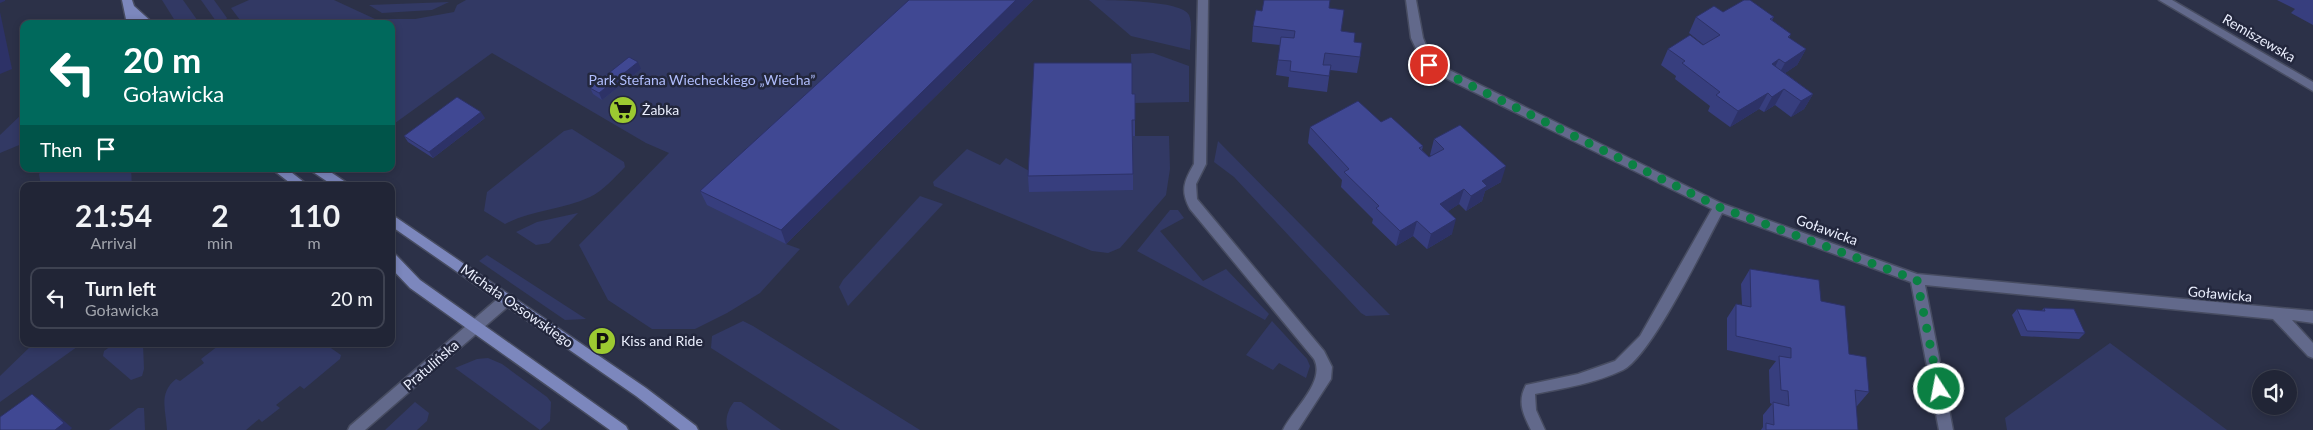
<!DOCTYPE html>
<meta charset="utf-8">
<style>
:root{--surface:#212536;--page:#2d3142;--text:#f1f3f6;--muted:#a2a5ad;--line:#3e4251}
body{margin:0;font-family:Lato,sans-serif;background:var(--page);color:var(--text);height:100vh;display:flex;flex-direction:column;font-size:19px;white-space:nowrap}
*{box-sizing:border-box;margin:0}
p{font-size:16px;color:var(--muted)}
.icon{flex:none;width:28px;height:28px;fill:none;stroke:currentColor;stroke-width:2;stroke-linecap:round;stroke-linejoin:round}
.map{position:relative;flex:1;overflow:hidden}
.details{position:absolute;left:20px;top:182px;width:375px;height:165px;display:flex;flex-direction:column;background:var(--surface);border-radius:10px;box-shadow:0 2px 8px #0003,0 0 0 1px var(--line)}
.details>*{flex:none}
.guide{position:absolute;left:20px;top:20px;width:375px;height:152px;border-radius:10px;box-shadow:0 2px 8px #0003,0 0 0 1px var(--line);background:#00695c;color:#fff;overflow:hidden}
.tools{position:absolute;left:2252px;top:370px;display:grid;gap:10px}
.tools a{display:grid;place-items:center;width:45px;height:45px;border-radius:50%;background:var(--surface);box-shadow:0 2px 8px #0003,0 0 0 1px var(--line);font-size:25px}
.pin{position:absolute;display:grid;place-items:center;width:42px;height:42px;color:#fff;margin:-21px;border:2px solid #fff;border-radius:50%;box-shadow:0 1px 5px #0007}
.me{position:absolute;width:55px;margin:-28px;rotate:349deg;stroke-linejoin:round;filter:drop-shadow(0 0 4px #0008)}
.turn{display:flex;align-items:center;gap:18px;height:105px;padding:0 20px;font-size:22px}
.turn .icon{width:65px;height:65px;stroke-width:2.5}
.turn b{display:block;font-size:35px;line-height:42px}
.then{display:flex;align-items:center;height:48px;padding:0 20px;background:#0003;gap:10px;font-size:19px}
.eta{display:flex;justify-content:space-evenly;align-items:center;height:85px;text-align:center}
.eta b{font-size:30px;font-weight:700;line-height:35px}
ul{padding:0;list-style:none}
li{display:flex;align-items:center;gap:15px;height:62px;margin:0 10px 8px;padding:0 10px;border:2px solid var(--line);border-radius:10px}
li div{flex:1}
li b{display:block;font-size:19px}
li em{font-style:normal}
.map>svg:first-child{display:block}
.green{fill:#323964}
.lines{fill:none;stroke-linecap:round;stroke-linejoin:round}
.street-casing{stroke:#474c61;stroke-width:3}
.secondary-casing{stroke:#474c61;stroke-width:3}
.street{fill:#62698b;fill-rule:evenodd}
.secondary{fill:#7c87bd;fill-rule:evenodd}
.wall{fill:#373e7e}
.shaded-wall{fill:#2d3267}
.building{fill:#404893;stroke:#2d3267}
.route{stroke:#0b8043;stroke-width:9;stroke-dasharray:0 16.2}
.labels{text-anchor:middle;stroke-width:5;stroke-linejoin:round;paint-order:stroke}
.street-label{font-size:14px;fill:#ebeffe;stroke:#23273d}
.park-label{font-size:14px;fill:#b0bdfc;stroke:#23273d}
.poi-label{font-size:14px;fill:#ebeffe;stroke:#23273d;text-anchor:start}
</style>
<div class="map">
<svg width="2313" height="430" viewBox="0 0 2313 430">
<rect width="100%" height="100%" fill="#2c3148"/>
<g class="green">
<polygon points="162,0 183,0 200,24 177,24"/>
<polygon points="201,0 214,0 227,18 224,23 218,24"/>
<polygon points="249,0 334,0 375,19 415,19 454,12 457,5 466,0 929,0 786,244 800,249 760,293 727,313 695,329 652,329 608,300 579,245 669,153 646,143 492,53 391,126 391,24 243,24 231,8"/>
<path d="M1089,0C1108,0 1182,0 1189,15C1193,24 1190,39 1190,50L1131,36Z"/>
<polygon points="449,2 432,10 382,13 369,5"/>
<polygon points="1153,53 1189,66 1189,102 1132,103 1131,54"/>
<polygon points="24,112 24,143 0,153 0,135"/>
<path d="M572,129L624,162L625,167C614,178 604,190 590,197C562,210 531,210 505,224L484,211L487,192L564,131Z"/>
<polygon points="1133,136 1169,136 1170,169 1166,195 1120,248 1108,253 1092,251 934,186 933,182 967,149 1000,165 1006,158 1031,172 1133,190"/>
<polygon points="1218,141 1390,315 1366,316 1361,313 1234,177 1214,162"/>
<polygon points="43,169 131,169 132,186 41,186 39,174"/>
<polygon points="920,196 943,204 848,306 839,287 843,280"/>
<polygon points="1170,210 1178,210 1184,218 1160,231 1203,281 1226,269 1269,314 1265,320 1137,251"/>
<polygon points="578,213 549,243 536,245 516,232 537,222"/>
<polygon points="487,255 586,319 565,320 479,261"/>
<polygon points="743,321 753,326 920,430 840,430 711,348 712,336"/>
<polygon points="1272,321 1307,359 1310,366 1306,378 1279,363 1273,370 1246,355"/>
<polygon points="2110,343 2227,430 2007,430 2005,418"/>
<polygon points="33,344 81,344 0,402 0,376"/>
<polygon points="114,344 143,344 144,369 142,376 131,380 103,356 104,351"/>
<path d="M228,344H325L341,355L340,359L304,389L300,386L276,405L280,408L262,422L259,419L246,430H167C166,410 158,393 176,379L180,381L204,363L201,359L218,346L222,348Z"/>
<polygon points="488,358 502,364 547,397 551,402 550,421 540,430 455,368 477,359"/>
<polygon points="415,402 429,413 427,421 417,430 385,430"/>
<path d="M734,402H741L781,430H728C724,421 728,409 734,402Z"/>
<polygon points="138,408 144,408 145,430 109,430"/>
</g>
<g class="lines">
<defs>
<g id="street">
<path d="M1198,0H1208L1206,164L1196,184L1197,199L1324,351L1332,367L1331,379L1298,430H1283C1293,409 1326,382 1314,359L1190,209C1180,191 1184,181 1194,164Z"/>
<path d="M1406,0H1416L1423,38L1433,62L1723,204L1917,274L2313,311V323L2292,320L2313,343V358L2308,356L2273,319L1925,285L1953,430H1939L1911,282L1722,213C1704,246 1652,355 1623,370C1596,383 1565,388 1535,394L1536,410L1545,430H1531C1523,414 1517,402 1526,385L1578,374L1615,361L1640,336L1712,209L1425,68L1411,38Z"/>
<polygon points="2159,0 2172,0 2313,82 2313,91"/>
<polygon points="507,294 512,295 514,299 512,303 365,430 348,430 350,426 502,295"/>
</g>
<g id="secondary">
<polygon points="122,0 132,0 134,6 154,24 142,24 138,20 138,24 127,24"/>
<polygon points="272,169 287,169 309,186 294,186"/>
<polygon points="311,169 326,169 347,183 349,186 334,186 313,172"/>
<polygon points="391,214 646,388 696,426 698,430 680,430 636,396 391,226"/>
<polygon points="391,254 396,255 420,280 626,426 628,430 610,430 410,288 391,268"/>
</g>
</defs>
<use href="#street" class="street-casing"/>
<use href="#secondary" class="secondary-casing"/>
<use href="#street" class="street"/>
<use href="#secondary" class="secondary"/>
</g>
<g class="wall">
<polygon points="909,0 1033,0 786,244 707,205 700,191"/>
<polygon points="2277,0 2313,0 2313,25 2291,13 2295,9"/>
<polygon points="1329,8 1341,31 1354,42 1360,57 1357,73 1330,70 1327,92 1288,87 1289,77 1276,75 1280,45 1252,42 1253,26 1262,11"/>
<polygon points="1723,12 1774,17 1772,20 1791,34 1789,38 1806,49 1797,65 1785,73 1813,94 1804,109 1791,117 1775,105 1764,112 1759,109 1730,127 1708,111 1710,106 1675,79 1676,76 1661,65 1668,49 1704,45 1689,33 1696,17"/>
<polygon points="641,69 602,100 593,94 590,88"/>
<polygon points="1132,94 1135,110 1135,136 1133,136 1133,190 1029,192 1028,176"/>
<polygon points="485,118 433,158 408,142 404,136"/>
<polygon points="1381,122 1423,146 1422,150 1429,157 1431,156 1430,155 1434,139 1501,182 1485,191 1482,201 1466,211 1459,204 1448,211 1452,234 1427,249 1413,236 1396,246 1372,223 1373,219 1341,187 1342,180 1308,143 1310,127"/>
<polygon points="1750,269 1821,301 1869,392 1857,406 1856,406 1858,430 1761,430 1763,427 1763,415 1772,404 1770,403 1769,370 1776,361 1727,350 1727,318 1736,304 1742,305 1741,284"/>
<polygon points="2044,308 2085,333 2079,339 2021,336 2012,315 2017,309 2041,311"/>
</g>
<g class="shaded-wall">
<polygon points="0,0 5,0 5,1 0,3"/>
<polygon points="1016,0 1033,0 786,244 781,230"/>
<polygon points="0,12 12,69 0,74"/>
<polygon points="1806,49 1797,65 1776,79 1785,63"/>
<polygon points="1779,59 1771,75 1772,64"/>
<polygon points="638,62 641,69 602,100 599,93"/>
<polygon points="1784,89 1775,105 1764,112 1772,97"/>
<polygon points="1768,93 1759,109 1730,127 1738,111"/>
<polygon points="1813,94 1804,109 1791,117 1801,101"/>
<polygon points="481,112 485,118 433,158 429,152"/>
<polygon points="1506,166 1501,182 1485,191 1482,201 1466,211 1471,196 1482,181"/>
<polygon points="1464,189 1459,204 1436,219 1440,204"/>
<polygon points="1456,219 1452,234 1427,249 1431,234"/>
<polygon points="1417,221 1413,236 1396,246 1400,231"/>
<polygon points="32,394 39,399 72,428 70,430 55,430"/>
</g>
<g class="building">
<polygon points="909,0 1016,0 781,230 700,191"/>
<polygon points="1264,0 1330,0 1329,8 1344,10 1341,31 1355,33 1354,42 1362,43 1360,57 1325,53 1323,65 1331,65 1329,76 1290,71 1291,61 1278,60 1281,37 1294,38 1295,31 1253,26 1256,10 1262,11"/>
<polygon points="1744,0 1750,0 1774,17 1770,19 1791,34 1788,37 1806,49 1785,63 1779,59 1772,64 1813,94 1801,101 1784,89 1772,97 1768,93 1738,111 1716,95 1720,92 1682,63 1685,61 1668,49 1690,35 1703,45 1720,35 1696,17 1714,6 1723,12"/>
<polygon points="629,57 638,62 599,93 590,88"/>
<polygon points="1034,63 1132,63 1132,94 1135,94 1135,120 1132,120 1133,174 1028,176"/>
<polygon points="457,97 481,112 429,152 404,136"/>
<polygon points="1358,101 1381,122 1391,117 1423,146 1419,148 1429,157 1444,149 1434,139 1460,125 1506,166 1482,181 1487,186 1471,196 1464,189 1440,204 1456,219 1431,234 1417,221 1400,231 1376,208 1379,206 1344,172 1349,169 1310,127"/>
<polygon points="1750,269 1819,280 1821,301 1845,306 1849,354 1866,357 1869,392 1855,390 1858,430 1766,430 1766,423 1774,425 1773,402 1789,406 1788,391 1781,390 1779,356 1791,358 1791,348 1736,336 1736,304 1751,307"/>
<polygon points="2044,308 2074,309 2085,333 2027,331 2017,309 2045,311"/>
<polygon points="32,394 64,423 55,430 0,430 0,417"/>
</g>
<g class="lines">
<polyline class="route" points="1429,65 1719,207 1917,280 1939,389"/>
</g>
<defs>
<symbol id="supermarket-disc" viewBox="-11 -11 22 22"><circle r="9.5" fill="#9cca31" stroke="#23273d"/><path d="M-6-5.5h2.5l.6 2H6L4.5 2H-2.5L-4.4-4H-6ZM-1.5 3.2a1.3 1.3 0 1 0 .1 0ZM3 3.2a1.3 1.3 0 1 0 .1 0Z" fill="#111"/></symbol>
<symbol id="parking-disc" viewBox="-11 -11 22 22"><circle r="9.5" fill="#9cca31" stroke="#23273d"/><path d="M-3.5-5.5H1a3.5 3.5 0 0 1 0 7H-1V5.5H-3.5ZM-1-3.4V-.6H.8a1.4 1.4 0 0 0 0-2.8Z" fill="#111"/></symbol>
</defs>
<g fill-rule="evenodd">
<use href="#supermarket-disc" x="607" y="94" width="32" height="32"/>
<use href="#parking-disc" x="586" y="325" width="32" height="32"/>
</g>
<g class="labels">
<g class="street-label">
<text transform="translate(2259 38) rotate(30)" y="5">Remiszewska</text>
<text transform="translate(1827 230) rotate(20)" y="5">Goławicka</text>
<text transform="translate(2220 294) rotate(5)" y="5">Goławicka</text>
<text transform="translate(517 306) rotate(35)" y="5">Michała Ossowskiego</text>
<text transform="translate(431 365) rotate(-41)" y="5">Pratulińska</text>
</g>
<g class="park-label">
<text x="702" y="85">Park Stefana Wiecheckiego „Wiecha”</text>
</g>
<g class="poi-label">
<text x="642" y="115">Żabka</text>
<text x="621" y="346">Kiss and Ride</text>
</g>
</g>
</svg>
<div class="tools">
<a><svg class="icon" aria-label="sound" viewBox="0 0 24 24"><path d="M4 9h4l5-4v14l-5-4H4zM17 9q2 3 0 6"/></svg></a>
</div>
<div class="pin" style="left:1429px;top:65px;background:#d93025"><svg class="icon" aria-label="arrive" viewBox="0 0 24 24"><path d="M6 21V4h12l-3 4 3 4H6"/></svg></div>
<svg class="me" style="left:1939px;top:389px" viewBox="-20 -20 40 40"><circle r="17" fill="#0b8043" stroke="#fff" stroke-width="3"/><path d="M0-11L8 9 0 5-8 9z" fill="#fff"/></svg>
<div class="guide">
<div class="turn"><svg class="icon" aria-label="left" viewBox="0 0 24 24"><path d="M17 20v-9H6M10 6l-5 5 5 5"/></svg><div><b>20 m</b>Goławicka</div></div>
<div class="then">Then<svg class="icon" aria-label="arrive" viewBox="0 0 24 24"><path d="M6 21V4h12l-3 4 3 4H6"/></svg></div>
</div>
<section class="details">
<div class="eta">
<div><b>21:54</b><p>Arrival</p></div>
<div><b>2</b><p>min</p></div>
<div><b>110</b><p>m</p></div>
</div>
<ul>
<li><svg class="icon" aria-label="left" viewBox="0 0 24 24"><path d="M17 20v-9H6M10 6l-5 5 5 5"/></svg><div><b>Turn left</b><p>Goławicka</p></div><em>20 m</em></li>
</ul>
</section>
</div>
